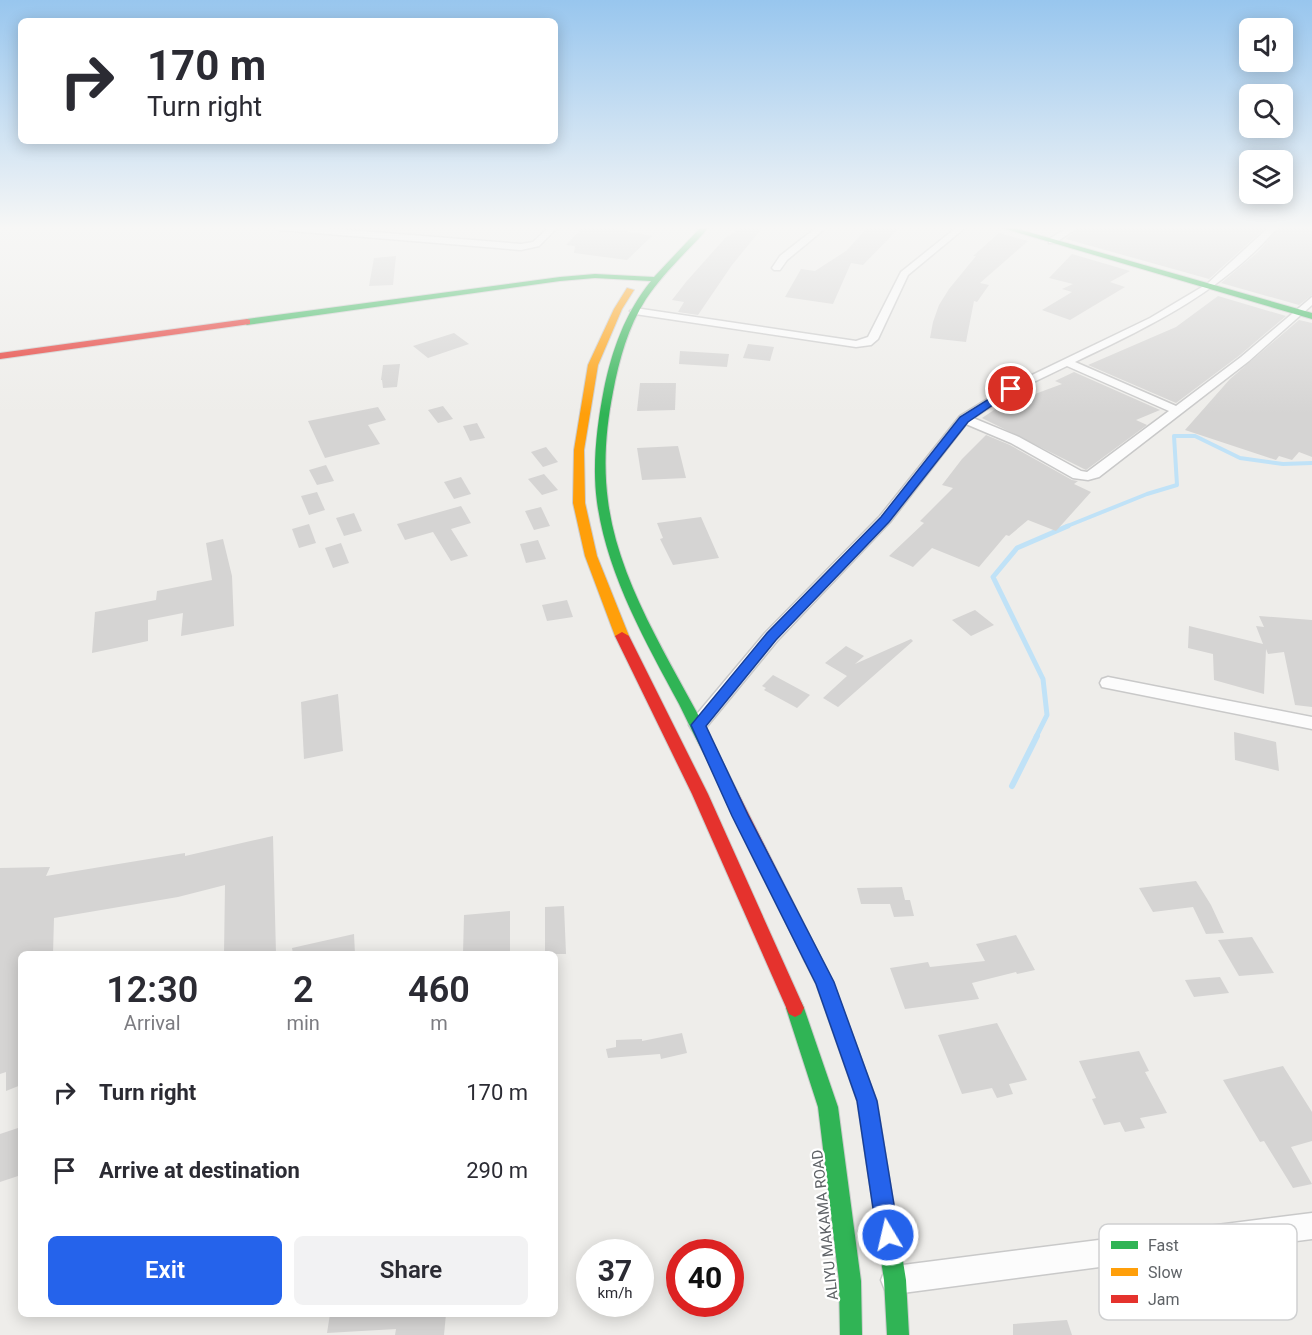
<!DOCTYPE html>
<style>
:root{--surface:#fff;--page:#f2f2f3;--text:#2b2b33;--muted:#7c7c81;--accent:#2563eb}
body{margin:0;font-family:Roboto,sans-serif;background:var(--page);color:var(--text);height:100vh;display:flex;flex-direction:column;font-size:22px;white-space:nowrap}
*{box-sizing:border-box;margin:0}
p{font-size:20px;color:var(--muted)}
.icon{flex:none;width:33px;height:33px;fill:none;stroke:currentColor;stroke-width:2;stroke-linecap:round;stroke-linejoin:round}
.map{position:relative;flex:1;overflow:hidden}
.drawer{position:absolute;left:18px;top:951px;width:540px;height:366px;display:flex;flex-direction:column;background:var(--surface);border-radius:9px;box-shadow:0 3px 15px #0003}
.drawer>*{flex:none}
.guide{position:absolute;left:18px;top:18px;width:540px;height:126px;border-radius:9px;box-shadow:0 3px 15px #0003;background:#fff;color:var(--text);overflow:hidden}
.fabs{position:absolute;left:1239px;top:18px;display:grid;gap:12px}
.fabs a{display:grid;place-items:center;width:54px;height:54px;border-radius:9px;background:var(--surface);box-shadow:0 3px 15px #0003;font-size:30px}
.speed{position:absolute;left:576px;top:1239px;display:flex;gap:12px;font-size:30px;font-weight:700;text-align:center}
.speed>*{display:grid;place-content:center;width:78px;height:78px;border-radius:50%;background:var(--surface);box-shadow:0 3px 15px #0003;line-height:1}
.speed small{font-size:15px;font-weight:400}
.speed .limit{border:9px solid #d22;background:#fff;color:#111}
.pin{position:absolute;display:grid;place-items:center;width:51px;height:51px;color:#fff;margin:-26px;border:3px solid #fff;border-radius:50%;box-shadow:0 2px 6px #0007}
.me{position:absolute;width:66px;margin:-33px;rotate:351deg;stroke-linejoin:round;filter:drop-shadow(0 0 4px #0008)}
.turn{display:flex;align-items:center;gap:21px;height:126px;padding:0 30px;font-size:27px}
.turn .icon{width:78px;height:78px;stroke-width:2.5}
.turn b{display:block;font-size:42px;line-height:51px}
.eta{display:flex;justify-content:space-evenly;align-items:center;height:102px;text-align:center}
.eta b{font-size:36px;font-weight:600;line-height:42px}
.action{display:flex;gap:12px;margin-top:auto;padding:12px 30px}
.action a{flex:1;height:69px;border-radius:9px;background:var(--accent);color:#fff;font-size:24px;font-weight:600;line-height:69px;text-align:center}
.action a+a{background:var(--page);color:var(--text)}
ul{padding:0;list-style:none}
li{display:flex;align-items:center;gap:18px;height:78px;padding:0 30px}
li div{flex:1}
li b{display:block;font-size:22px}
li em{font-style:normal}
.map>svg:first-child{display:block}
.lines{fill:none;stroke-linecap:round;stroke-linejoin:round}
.stream-far2{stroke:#c0e2f7;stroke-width:4}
.stream-far1{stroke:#c0e2f7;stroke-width:5}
.stream{stroke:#c0e2f7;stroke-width:6}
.building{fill:#d5d4d3}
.street-casing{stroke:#c9c9c9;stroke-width:3}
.fast-casing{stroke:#cbcbcb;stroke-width:2}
.slow-casing{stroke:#cbcbcb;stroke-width:2}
.jam-casing{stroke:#cbcbcb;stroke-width:2}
.street{fill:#fcfcfc;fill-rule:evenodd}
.fast{fill:#30b455;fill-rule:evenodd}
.slow{fill:#ff9f0a;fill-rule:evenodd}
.jam{fill:#e5322d;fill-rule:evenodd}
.route{fill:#2563eb;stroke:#184099;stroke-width:1.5}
.labels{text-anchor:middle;stroke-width:4.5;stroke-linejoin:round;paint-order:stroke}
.street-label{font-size:15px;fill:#5f6367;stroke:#fff}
.key{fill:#fff;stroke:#cfd0d1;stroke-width:1.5}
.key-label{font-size:16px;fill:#5f6367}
</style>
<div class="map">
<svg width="1312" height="1335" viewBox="0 0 1312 1335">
<rect width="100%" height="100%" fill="#eeedea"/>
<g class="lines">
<polyline class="stream-far2" points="1065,527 1147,494 1177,485 1174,436 1195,436 1240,458 1283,464 1312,463"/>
<polyline class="stream-far1" points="1036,737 1047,715 1043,679 993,577 1017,548 1068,526"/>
<polyline class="stream" points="1012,786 1037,736"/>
</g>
<g class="building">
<polygon points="583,227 606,227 652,236 627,260 574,253 575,246 566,245"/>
<polygon points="742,227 763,227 732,265 698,315 678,312 684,302 672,300 686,282 725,238"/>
<polygon points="868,227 900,227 863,265 851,263 833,304 785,297 801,269 815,271 846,251"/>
<polygon points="1081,227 1266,227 1209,279 1066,239"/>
<polygon points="1280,227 1302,227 1312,230 1312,295 1299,305 1221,283 1258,252"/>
<polygon points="999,233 1028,241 980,283 989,285 977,302 974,301 966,342 930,338 933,322 939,305 949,289 976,256 973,256"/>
<polygon points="1072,254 1130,271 1110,282 1125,287 1070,320 1042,310 1072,292 1062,289 1073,284 1049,278"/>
<polygon points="396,256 393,285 369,286 374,258"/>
<polygon points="1218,296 1286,316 1240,355 1176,403 1088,365 1176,327"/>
<polygon points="1299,320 1312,323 1312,457 1299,452 1292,460 1279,456 1276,460 1185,430 1230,379"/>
<polygon points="454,333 469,344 428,358 413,346"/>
<polygon points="748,344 774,347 770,361 743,358"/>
<polygon points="680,351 729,354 727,367 679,364"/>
<polygon points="400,364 397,387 383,388 382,380 381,380 383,365"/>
<polygon points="1074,372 1160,410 1136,420 1147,425 1086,470 982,418 997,408 1062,384 1055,381"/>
<polygon points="640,383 676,383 675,410 637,411"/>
<polygon points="443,406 453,419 438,423 428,410"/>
<polygon points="378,407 386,420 368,425 380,444 325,458 308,421"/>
<polygon points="477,423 485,438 470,441 463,426"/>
<polygon points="986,435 1010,445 1072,480 1078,481 1074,484 1091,492 1056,531 1028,520 1009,536 1006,535 979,567 932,548 913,567 889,556 924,523 920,521 953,488 942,485 962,459"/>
<polygon points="678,446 686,478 642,480 637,448"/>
<polygon points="546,447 558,462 543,467 531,452"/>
<polygon points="326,465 334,481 317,485 309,470"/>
<polygon points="544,474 558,490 542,495 528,479"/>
<polygon points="461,477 471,494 454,499 444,482"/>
<polygon points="317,492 325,510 309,515 301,496"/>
<polygon points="461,506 471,523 451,529 468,556 451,561 433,532 405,540 397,524"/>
<polygon points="541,507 550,526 534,530 525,511"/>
<polygon points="354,513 362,531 344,536 336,518"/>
<polygon points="701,517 719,558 673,565 660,539 663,538 657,523"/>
<polygon points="309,524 316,543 299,548 292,529"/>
<polygon points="223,539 232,576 234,626 181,636 183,613 148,620 148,641 92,653 95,612 156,600 157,591 212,580 206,543"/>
<polygon points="538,540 546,559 526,563 520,544"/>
<polygon points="341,543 349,563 333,568 325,548"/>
<polygon points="567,600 573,617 547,621 542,605"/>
<polygon points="975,610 994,625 971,636 952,620"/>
<polygon points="1259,616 1312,620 1312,707 1295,705 1284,652 1268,654 1266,649 1264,694 1214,680 1213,654 1188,648 1189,626 1263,644 1256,626 1264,627"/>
<polygon points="911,639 913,641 838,707 823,698 847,676 825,663 846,646 864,656 855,664"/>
<polygon points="773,675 810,695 797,708 764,690 766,688 762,686"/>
<polygon points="338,694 343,751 304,759 301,702"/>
<polygon points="1234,732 1276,742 1279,771 1235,760"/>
<polygon points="273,836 276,954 224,954 225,885 178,897 54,918 53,954 21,954 21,1085 6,1091 6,1072 0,1074 0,868 50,867 46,876 185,853 185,856"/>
<polygon points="1196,881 1211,905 1224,933 1206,934 1193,907 1153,912 1139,888"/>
<polygon points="902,887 905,900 910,900 914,916 894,917 890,904 861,904 857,888"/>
<polygon points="564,906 566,954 545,954 545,907"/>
<polygon points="510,911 510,954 463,954 464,915"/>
<polygon points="354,934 355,954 293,954 292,948"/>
<polygon points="1016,935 1035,970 1017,974 1016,972 972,983 979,999 905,1009 890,968 928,962 930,967 985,961 976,944"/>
<polygon points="1252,937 1274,973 1239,976 1218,940"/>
<polygon points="1220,977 1229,993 1194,997 1185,980"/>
<polygon points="997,1023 1027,1080 1009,1084 1013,1094 997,1098 992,1088 962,1094 938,1035"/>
<polygon points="682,1033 687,1053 661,1059 660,1054 608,1058 606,1049 616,1047 616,1040 642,1039 642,1041"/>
<polygon points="1139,1051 1149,1071 1145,1072 1167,1113 1140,1118 1145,1128 1125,1132 1120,1122 1104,1125 1092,1099 1096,1098 1079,1061"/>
<polygon points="1283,1066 1312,1112 1312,1141 1291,1147 1312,1184 1293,1188 1264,1141 1260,1142 1223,1080"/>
<polygon points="21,1127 21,1175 0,1182 0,1134"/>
<polygon points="330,1314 446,1314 444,1335 395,1335 396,1329 327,1333"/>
<polygon points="1067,1320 1072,1335 1013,1335 1013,1324"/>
</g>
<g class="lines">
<defs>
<g id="street">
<polygon points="275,227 311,227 521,244 533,242 549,227 558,227 539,246 521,250 279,230"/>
<polygon points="817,227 827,227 787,260 780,270 774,270 772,268 780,256"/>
<polygon points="957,227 966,227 908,275 878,339 871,345 856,347 635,314 630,311 635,308 856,341 868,337 901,272"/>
<polygon points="1069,227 1079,227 1055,243 1049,243 1049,239"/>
<path d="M1269,227H1278C1222,292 1152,325 1075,362L1176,406L1241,357L1312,297V305L1249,361L1099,477L1088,480L1073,478L1011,443L966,424L890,522L777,641L704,730L698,731L692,730L689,725L692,720L765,633L880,516L960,416L1007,387L1150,318L1207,284ZM1067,366L1169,411L1087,472L1081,471L1019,437L973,418L1015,391Z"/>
<polygon points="1108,677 1312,717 1312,729 1102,687 1100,683 1102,679"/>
<polygon points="1312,1213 1312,1239 895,1294 885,1290 881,1280 885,1270 895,1266"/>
</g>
<g id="fast">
<path d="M701,227H709C688,251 664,272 646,299C628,327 619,360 613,392C606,427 603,465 608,501C619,589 680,675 718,753L716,757H706C696,740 688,722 679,704C645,641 607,574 597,502C592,465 597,425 604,389C612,350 625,313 651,281L595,278L560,281L247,325L243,322L247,319L560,277L595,274L654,277Z"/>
<polygon points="999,227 1011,227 1312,313 1312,319"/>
<polygon points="811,948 817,950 833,982 877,1101 906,1280 909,1335 887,1335 884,1280 857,1101 816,984 802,956 805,950"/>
<polygon points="795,999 801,1002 804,1008 838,1107 861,1281 862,1335 840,1335 839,1281 818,1107 786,1008 789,1002"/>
</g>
<polygon id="slow" points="627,288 634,290 622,309 598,365 584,450 585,503 597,556 629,636 622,640 615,636 585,556 573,503 574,450 588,365 614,309"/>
<g id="jam">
<polygon points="247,319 250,320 250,324 0,359 0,353"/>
<polygon points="622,632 629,636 708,794 804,1008 801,1014 795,1017 789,1014 692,794 615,636"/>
<polygon points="711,747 716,749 718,753 817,950 820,956 817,962 811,964 805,962 704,753 706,749"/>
</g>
</defs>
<use href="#street" class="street-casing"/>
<use href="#fast" class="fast-casing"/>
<use href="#slow" class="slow-casing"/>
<use href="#jam" class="jam-casing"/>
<use href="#street" class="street"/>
<use href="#fast" class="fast"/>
<use href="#slow" class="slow"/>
<use href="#jam" class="jam"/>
</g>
<linearGradient id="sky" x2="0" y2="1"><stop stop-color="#98c6ee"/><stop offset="0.55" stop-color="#f7f7f6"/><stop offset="1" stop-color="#f7f7f6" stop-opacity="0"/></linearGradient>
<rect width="1312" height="414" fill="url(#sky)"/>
<polygon class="route" points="1008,387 1016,389 968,422 889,522 776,640 706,726 748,815 834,982 877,1101 899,1235 896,1243 888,1246 880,1243 877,1235 857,1101 816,984 732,816 691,725 767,633 881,517 960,417"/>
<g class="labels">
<g class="street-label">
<text transform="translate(825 1225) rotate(-96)" y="5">ALIYU MAKAMA ROAD</text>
</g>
</g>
<rect x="1099" y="1224" width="198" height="96" rx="9" class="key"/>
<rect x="1111" y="1241" width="27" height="8" fill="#30b455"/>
<rect x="1111" y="1268" width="27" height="8" fill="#ff9f0a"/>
<rect x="1111" y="1295" width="27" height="8" fill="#e5322d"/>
<g class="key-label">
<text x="1148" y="1251">Fast</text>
<text x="1148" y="1278">Slow</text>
<text x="1148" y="1305">Jam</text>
</g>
</svg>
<div class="fabs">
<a><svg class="icon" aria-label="sound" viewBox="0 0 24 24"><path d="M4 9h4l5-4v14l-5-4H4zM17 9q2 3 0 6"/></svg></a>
<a><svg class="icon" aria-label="search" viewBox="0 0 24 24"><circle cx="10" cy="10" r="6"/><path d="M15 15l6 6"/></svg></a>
<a><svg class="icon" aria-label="layers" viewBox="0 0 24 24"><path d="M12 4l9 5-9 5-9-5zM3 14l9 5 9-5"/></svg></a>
</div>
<div class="speed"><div>37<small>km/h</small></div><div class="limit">40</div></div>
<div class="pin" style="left:1011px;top:389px;background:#d93025"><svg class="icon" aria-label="arrive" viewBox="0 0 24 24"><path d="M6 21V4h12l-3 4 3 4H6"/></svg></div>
<svg class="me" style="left:888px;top:1235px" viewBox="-20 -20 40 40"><circle r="17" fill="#2563eb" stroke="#fff" stroke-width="3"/><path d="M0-11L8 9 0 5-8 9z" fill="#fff"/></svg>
<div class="guide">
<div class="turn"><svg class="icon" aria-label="right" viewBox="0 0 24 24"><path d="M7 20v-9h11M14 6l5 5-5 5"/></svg><div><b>170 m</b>Turn right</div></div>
</div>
<section class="drawer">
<div class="eta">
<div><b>12:30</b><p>Arrival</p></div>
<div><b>2</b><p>min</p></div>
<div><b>460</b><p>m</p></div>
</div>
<ul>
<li><svg class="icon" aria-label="right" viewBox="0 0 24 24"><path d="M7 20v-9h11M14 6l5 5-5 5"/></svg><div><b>Turn right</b></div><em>170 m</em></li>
<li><svg class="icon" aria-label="arrive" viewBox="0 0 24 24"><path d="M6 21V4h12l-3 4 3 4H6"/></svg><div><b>Arrive at destination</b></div><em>290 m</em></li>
</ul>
<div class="action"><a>Exit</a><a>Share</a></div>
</section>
</div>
